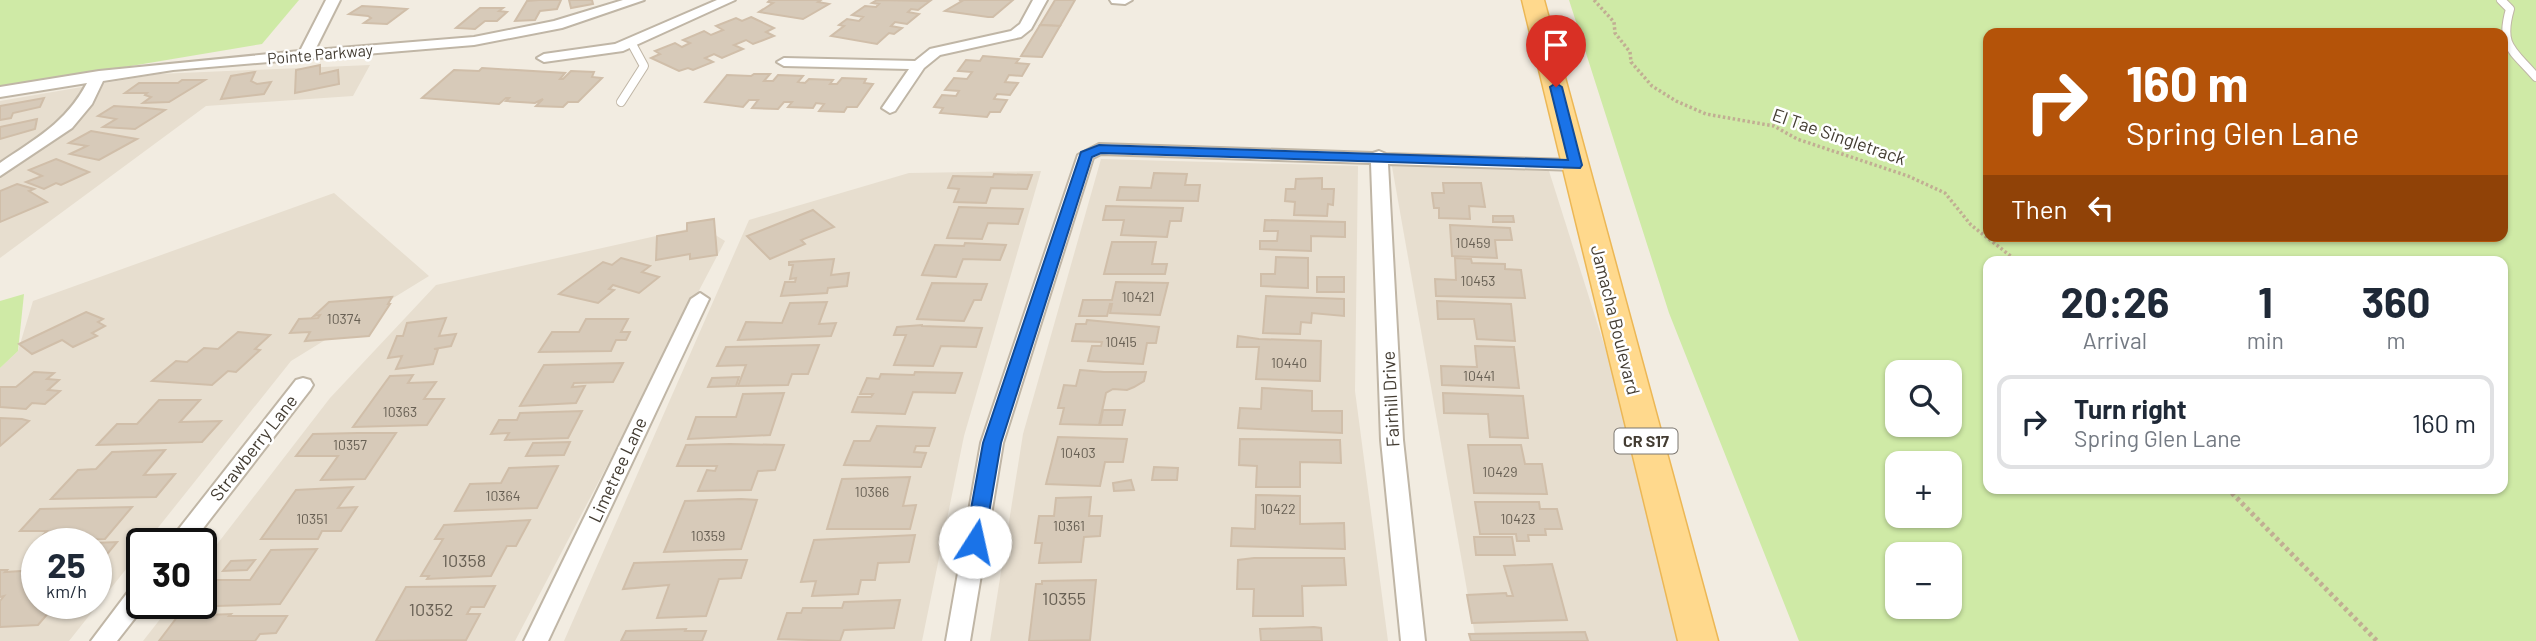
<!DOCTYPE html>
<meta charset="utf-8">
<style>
:root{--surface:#fff;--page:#f6f6f7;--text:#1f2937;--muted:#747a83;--line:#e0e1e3}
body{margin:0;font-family:Barlow,sans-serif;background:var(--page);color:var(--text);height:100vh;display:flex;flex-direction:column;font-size:26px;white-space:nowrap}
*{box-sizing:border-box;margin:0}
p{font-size:23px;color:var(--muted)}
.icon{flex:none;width:38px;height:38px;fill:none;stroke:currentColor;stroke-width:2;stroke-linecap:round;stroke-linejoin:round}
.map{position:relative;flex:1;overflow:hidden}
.side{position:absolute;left:1983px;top:256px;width:525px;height:238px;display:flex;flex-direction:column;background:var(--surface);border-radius:14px;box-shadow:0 2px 5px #0004}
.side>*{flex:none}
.hud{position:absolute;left:1983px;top:28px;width:525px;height:214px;border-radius:14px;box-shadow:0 2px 5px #0004;background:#b45309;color:#fff;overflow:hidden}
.tools{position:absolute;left:1885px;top:360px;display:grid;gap:14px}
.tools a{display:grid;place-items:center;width:77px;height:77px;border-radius:14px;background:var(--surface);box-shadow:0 2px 5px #0004;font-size:35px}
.speed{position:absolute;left:21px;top:528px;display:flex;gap:14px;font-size:35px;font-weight:700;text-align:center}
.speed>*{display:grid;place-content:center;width:91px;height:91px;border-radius:50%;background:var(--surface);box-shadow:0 2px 5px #0004;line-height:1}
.speed small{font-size:18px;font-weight:400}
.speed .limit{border:4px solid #111;border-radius:10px;background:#fff;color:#111}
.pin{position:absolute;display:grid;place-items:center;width:60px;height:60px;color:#fff;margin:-72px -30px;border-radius:50% 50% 50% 0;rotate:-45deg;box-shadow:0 0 7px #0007}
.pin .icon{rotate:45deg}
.me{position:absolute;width:77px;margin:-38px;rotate:10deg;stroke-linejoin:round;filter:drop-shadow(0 0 5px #0008)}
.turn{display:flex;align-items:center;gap:24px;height:147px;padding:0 28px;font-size:32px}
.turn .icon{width:91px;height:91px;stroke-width:2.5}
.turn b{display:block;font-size:49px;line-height:60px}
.then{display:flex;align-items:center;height:66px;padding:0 28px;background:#0003;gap:14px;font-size:26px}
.eta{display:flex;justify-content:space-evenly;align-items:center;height:119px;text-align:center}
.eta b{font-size:42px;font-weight:700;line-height:49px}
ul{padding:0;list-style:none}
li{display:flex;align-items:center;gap:21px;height:94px;margin:0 14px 10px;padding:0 14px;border:4px solid var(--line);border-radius:14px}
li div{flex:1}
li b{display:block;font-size:26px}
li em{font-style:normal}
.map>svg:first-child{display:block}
.residential{fill:#e7decf;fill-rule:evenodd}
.green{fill:#cfeaa6;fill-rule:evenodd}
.building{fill:#d7cab9;stroke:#d0bea9;stroke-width:2}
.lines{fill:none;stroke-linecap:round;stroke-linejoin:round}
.service-casing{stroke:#c0b6a6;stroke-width:10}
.minor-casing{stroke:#c0b6a6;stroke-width:4}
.primary-casing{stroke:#ecb755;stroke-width:3}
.path-far1{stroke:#c1ae93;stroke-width:3.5;stroke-dasharray:2.5 2.5;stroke-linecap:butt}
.path{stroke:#c1ae93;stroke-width:5;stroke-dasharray:3.5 3.5;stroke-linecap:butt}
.service{stroke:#fff;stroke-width:8}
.minor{fill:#fff;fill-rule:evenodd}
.primary{fill:#ffd98d;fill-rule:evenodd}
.route{fill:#1a73e8;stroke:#114b97;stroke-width:2}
.labels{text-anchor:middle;stroke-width:5;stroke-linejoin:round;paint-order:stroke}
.number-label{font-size:14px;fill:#686054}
.far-street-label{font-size:16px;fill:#433c32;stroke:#fff}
.shield{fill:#fff;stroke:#7b7670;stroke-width:2}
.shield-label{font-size:16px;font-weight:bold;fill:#433c32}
.street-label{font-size:18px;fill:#433c32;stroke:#fff}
.near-number-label{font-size:18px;fill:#686054}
</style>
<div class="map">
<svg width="2536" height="641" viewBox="0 0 2536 641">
<rect width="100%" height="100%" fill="#f2ece1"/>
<g class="residential">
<polygon points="370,65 353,96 206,106 0,258 0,101 158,74"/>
<polygon points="1101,159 1358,166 1355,391 1388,641 990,641 1023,434"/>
<polygon points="1391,161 1549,171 1698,641 1476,641"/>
<polygon points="1041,171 964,436 922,641 564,641 749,220 909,173"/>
<path d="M334,193L429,276L291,361L145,544H142V549L69,641H0V368L18,351L33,301ZM37,544H96V604H37Z"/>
<polygon points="701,226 725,241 515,641 143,641 172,604 201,604 201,565 330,398 436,285"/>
</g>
<g class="green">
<polygon points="0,0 299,0 262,44 0,88"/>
<path d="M1569,0H2536V641H1799L1669,313ZM1988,33H2502V236H1988ZM1988,261H2502V488H1988ZM1897,373H1950V425H1897ZM1897,464H1950V516H1897ZM1897,555H1950V607H1897Z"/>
<polygon points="24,294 18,351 0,368 0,301"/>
</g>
<g class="building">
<polygon points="539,0 561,0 557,9 540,11 535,20 515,21 527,1"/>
<polygon points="569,0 592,0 593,4 571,8"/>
<polygon points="770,0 821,0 818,2 829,4 803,19 759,12 773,3 768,2"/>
<polygon points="877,0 930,1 918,10 911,9 908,12 919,14 907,24 895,22 891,26 902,28 894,34 889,33 877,44 831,36 844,26 839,25 847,19 859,21 863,17 852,15 865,6 876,7 879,4 872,3"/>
<polygon points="959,0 1013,0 993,17 988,17 945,11 962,1"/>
<polygon points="1055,0 1075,0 1060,26 1040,25"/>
<polygon points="362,6 380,7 407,9 387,24 364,23 371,18 368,16 349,14"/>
<polygon points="480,8 503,8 499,11 507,12 497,21 485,21 475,29 456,28"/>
<polygon points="751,17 774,28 766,32 774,36 753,44 746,40 734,45 743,49 722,58 714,54 705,58 713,62 693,70 688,68 679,71 651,58 660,54 655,51 675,43 682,47 690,43 683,40 704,31 711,35 723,30 716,26 736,18 742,21"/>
<polygon points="1040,25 1060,26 1042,57 1021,56"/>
<polygon points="983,56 1019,59 1016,63 1029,64 1022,76 1009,75 1005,82 1018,83 1010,95 997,94 994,99 1007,100 1000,112 990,112 987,117 940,113 943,108 934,107 942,95 956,96 959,91 945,90 954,78 967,79 972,72 958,71 966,60 980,61"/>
<polygon points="320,65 320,74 338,70 339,84 295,93 296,70"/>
<polygon points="482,68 565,73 560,79 563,79 571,71 594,72 592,77 602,78 578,102 568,102 563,107 536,106 543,99 535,103 506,101 509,98 506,98 499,104 422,98 454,70 479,71"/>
<polygon points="255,72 251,81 257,84 271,82 264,94 221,99 231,76"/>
<polygon points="754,74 770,74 764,81 773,81 778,75 803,76 798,82 805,83 809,79 833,80 830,84 837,84 842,78 866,79 864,83 873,84 857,107 847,107 844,112 819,111 824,104 816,103 813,108 788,107 792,102 784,102 778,109 752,108 758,100 749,100 743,107 705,102 727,75 751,76"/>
<polygon points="182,80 205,80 169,102 143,103 151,97 145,95 147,93 125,93 139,83 178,83"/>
<polygon points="44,98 40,107 13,113 11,118 0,120 0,106"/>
<polygon points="114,106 146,108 165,110 135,129 103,127 116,119 98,116"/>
<polygon points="37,119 35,129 0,139 0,127"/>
<polygon points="91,131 137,139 99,160 70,154 87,146 69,143"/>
<polygon points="56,159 89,172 61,185 56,183 44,189 26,182 42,176 29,170"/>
<polygon points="1154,173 1187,174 1185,185 1200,185 1198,201 1117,200 1120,187 1151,188"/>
<polygon points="994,174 1032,175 1027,189 991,188 986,203 954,202 959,189 948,188 953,176 993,177"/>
<polygon points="1322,178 1322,189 1334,189 1333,205 1328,204 1327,216 1294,215 1295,202 1285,201 1286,189 1295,189 1296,179"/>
<polygon points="1443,183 1481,183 1485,207 1469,206 1470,219 1439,218 1439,208 1434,208 1432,193 1444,193"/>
<polygon points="17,184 34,189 29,191 47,202 0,222 0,191"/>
<polygon points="1106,206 1183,208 1181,221 1170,221 1167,237 1121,235 1124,220 1103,220"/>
<polygon points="959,207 990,208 1023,209 1018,224 988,223 982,239 947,238"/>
<polygon points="813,210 834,227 801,240 805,244 770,259 747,236"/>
<polygon points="1493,216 1513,216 1514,222 1493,222"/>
<polygon points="714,219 717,255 690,259 690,254 656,260 657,236 687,231 687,223"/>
<polygon points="1265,220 1345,222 1345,237 1311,236 1311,251 1260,249 1260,241 1277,241 1278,231 1264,231"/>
<polygon points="1450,225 1510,228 1512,240 1495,240 1497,258 1452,256"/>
<polygon points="1112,242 1156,242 1152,264 1167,264 1165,274 1104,274"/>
<polygon points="965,243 1006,245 1000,260 963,259 956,277 922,275 935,245 964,246"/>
<polygon points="1276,257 1308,258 1308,288 1261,286 1261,274 1275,274"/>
<polygon points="621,258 650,266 642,272 659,277 639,293 613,285 609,289 614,290 598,303 559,294 603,262 612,265"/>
<polygon points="1455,258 1471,259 1472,263 1505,264 1505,269 1521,270 1525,298 1436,296 1435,279 1456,280"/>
<polygon points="834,259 831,275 849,273 847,286 828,288 827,293 781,296 785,282 795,282 796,278 790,279 793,265 789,265 789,262"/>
<rect x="1317" y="277" width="27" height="15"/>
<polygon points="1116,282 1168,283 1160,315 1110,313 1112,304 1110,304 1107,316 1079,316 1083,300 1112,300"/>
<polygon points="932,283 987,284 981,300 974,300 964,321 917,319"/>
<polygon points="1266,296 1344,299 1344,316 1312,313 1311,323 1301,322 1300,334 1263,333"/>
<polygon points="392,297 388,304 390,304 369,336 305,341 310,332 290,333 299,319 318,318 320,315 314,316 329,302"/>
<polygon points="1437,301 1511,304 1515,341 1477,339 1474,319 1438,319"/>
<polygon points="827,302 819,324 836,323 831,336 738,340 746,322 782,323 790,303"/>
<polygon points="86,312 103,319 98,322 105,326 92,333 97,336 73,347 62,340 32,354 19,344"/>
<polygon points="446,318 439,336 456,334 451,346 434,349 438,349 433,364 396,369 402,356 388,358 397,336 403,336 407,323"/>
<polygon points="586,319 628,319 621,332 630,332 626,340 616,340 611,351 539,352 552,332 579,332"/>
<polygon points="1087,320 1159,327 1156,343 1147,343 1143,364 1088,361 1092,346 1101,346 1102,342 1072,341 1076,324 1086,324"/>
<polygon points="922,325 922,326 982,328 976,347 941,346 933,366 894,365 906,335 894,335 897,327"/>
<polygon points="238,332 270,335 255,349 260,350 236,372 228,371 212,385 152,381 176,361 187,362 204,348 218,349"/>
<polygon points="1238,336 1259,339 1321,341 1320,381 1256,379 1259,347 1237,347"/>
<polygon points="819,345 808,374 792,374 788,385 738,386 746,365 717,366 726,347"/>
<polygon points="1475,346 1514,347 1519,388 1442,385 1441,366 1477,367"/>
<polygon points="623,363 613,382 574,383 572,387 585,386 576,403 520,406 544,365"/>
<polygon points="1080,370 1104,372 1146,372 1144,381 1134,387 1127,390 1113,389 1106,393 1099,425 1060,424 1064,408 1058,408 1064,385 1076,386"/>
<polygon points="34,372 54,373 47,379 59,380 48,390 60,391 45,404 32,403 26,409 0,407 0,387 16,387"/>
<polygon points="915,372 962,373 955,393 913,392 905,414 852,412 858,397 871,397 873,394 860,394 867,378 879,379 881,374 914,375"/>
<polygon points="413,375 408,383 436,382 424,399 444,399 427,425 353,427 390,376"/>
<polygon points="739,377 736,386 708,387 712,378"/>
<polygon points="1262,388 1312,391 1312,411 1342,411 1342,433 1238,428 1240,408 1261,409"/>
<polygon points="784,393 770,435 688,439 696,417 736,417 743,394"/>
<polygon points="1443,393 1523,396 1528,438 1490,437 1488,414 1444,413"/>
<polygon points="159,400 200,400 180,422 221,421 202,442 97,445 117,424 137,424"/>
<polygon points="1103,410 1125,410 1122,425 1100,425"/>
<polygon points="582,411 568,438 505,440 509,433 491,434 499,420 517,420 520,413"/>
<polygon points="0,418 22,419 29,421 0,446"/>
<polygon points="877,426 935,428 929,446 916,446 914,452 926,453 921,467 844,465 854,441 870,441"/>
<polygon points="358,433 396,433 365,479 321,480 338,456 296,456 313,434"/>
<polygon points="1058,437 1127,439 1123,462 1105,462 1100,486 1046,484"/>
<polygon points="1240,439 1340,440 1341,463 1300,462 1300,487 1256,487 1257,466 1239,465"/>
<polygon points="570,442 564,455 526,456 533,443"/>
<polygon points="686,445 730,444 784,445 775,470 758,471 751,490 698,491 707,470 715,471 717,466 677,466"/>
<polygon points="1468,445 1521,445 1525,464 1542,464 1547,494 1474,493"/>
<polygon points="165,450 144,475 175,474 156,497 51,499 78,470 96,469 112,452"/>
<polygon points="558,466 537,508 455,511 470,484 501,483 509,468"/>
<polygon points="1154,467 1178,468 1177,480 1152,480"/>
<polygon points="910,477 903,506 916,505 910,529 827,529 842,479"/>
<polygon points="1131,480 1134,490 1114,491 1113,483"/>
<polygon points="353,487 338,508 357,507 341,531 322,531 318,539 261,539 296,490"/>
<polygon points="1256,495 1300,496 1300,524 1344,523 1345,549 1231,546 1232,528 1255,529"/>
<polygon points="1091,497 1089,516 1102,516 1100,536 1084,537 1081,562 1039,563 1042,543 1035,543 1039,516 1054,516 1056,498"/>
<polygon points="741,499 757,500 741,549 664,552 685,501"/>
<polygon points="1475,502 1539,502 1540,509 1557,509 1562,529 1545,529 1546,535 1528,535 1529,541 1517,541 1516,534 1480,534"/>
<polygon points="132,507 105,539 38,540 47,531 20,531 40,509"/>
<polygon points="530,520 516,546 507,546 491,576 427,579 429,576 421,576 443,539 435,539 444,525"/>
<polygon points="915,535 909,562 878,563 875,580 861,580 858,594 812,596 816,581 801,582 814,540"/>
<polygon points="1474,537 1512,537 1515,555 1476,555"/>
<polygon points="117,542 103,559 96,559 96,544 66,544"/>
<polygon points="317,549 280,604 185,607 187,604 201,604 201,584 205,580 250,580 271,550"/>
<polygon points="1254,558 1344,558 1346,585 1302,586 1303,616 1253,616 1254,589 1237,589 1238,560"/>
<polygon points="255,560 247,570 223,571 231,561"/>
<polygon points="725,560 747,560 741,578 719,579 706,616 657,618 669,585 623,589 634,563"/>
<polygon points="1552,564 1567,620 1472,623 1467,595 1506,593 1507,596 1513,596 1504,566"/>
<polygon points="0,570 7,570 5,572 37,570 37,604 56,604 38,625 0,627 0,601 4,596 0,597"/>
<polygon points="1096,580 1090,640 1029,641 1036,584 1042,584 1042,581"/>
<polygon points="495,586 484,607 471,607 467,614 480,614 466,640 376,641 406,587"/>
<polygon points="900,600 894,628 844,630 840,641 778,639 787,613 801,613 803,608 842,608 844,602"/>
<polygon points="231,614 229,616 287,616 276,633 260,634 255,641 159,641 178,616"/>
<polygon points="1314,627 1321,628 1322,641 1261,641 1260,629"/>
<polygon points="686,629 685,631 706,631 702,641 621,641 626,631"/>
<polygon points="1585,632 1588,641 1471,641 1469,634"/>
</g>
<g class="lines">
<defs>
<g id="service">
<path d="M2501,0L2510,9C2499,47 2513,50 2536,77"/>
<polyline points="621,102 644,66 632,44"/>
</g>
<g id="minor">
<path d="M326,0H340L315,50L474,37L554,21L623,0H644L562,28L474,45L173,70L103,81L92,104L72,128L0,176V163C35,139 66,123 87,83L0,97V87L99,71L300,51Z"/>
<polygon points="717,0 735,0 623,51 544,62 537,58 544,54 615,44"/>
<polygon points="1033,0 1047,0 1031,29 1021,37 940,55 924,68 895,111 890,113 882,108 909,69 784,66 777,62 784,58 915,61 930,49 1011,31 1020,24"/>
<polygon points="1110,0 1132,0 1125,4 1112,3"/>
<polygon points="1099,144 1373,153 1379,151 1386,154 1575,160 1583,165 1575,170 1388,164 1403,440 1425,641 1401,641 1381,440 1371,163 1101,154 1093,158 1003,443 970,641 946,641 981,443 1078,155"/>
<polygon points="700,293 709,299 548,641 524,641 691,299"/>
<polygon points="303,378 310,380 313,385 310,390 191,544 167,544 296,380"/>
<polygon points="142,582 142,604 146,604 117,641 91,641 134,584"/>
</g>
<polygon id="primary" points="1522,0 1544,0 1718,641 1678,641"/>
</defs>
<use href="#service" class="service-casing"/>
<use href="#minor" class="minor-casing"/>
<use href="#primary" class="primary-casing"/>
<polyline class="path-far1" points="1594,0 1614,22 1615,33 1630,52 1631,62 1652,86 1676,101 1706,114 1774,126 1797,139 1908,176 1945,193 1971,225 2017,261"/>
<polyline class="path" points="2227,488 2377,641"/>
<use href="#service" class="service"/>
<use href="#minor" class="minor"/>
<use href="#primary" class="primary"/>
</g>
<polygon class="route" points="1556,83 1562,87 1582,165 1580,168 1101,153 1092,157 1001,443 984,542 982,547 968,547 965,542 983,443 1081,152 1099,145 1568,160 1550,87"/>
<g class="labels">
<g class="number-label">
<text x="1473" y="248">10459</text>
<text x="1478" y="286">10453</text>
<text x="1138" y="302">10421</text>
<text x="344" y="324">10374</text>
<text x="1121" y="347">10415</text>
<text x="1289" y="368">10440</text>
<text x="1479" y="381">10441</text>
<text x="400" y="417">10363</text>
<text x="350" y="450">10357</text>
<text x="1078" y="458">10403</text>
<text x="1500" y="477">10429</text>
<text x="872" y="497">10366</text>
<text x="503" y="501">10364</text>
<text x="1278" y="514">10422</text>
<text x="312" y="524">10351</text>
<text x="1518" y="524">10423</text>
<text x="1069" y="531">10361</text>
<text x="708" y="541">10359</text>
</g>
<g class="far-street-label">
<text transform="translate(320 54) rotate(-5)" y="6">Pointe Parkway</text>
</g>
<rect class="shield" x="1614.5" y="428.5" width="63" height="25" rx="5"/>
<g class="shield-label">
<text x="1646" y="447">CR S17</text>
</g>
<g class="street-label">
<text transform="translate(1839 137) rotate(19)" y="6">El Tae Singletrack</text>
<text transform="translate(1615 320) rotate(76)" y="6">Jamacha Boulevard</text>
<text transform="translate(1391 399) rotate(-93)" y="6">Fairhill Drive</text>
<text transform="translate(254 448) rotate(-52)" y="6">Strawberry Lane</text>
<text transform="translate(618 470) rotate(-65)" y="6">Limetree Lane</text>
</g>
<g class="near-number-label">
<text x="464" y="567">10358</text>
<text x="1064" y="605">10355</text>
<text x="431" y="616">10352</text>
</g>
</g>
</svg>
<div class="tools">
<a><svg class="icon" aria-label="search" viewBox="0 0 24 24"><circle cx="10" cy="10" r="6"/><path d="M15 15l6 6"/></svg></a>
<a>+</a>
<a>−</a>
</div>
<div class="speed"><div>25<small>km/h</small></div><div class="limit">30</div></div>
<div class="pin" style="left:1556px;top:87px;background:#d93025"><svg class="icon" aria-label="arrive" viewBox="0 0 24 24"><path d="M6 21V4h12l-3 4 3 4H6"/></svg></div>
<svg class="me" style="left:975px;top:542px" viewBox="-20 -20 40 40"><circle r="19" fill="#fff"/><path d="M0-13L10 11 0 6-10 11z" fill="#1a73e8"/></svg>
<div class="hud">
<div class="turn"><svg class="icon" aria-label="right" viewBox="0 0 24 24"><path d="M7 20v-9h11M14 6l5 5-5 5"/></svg><div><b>160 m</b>Spring Glen Lane</div></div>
<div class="then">Then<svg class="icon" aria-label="left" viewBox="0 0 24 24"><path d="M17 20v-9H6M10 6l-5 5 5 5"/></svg></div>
</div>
<section class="side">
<div class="eta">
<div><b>20:26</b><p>Arrival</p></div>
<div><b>1</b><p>min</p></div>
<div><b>360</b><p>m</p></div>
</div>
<ul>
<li><svg class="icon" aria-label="right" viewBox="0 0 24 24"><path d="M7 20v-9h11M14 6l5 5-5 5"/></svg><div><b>Turn right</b><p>Spring Glen Lane</p></div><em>160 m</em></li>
</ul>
</section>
</div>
